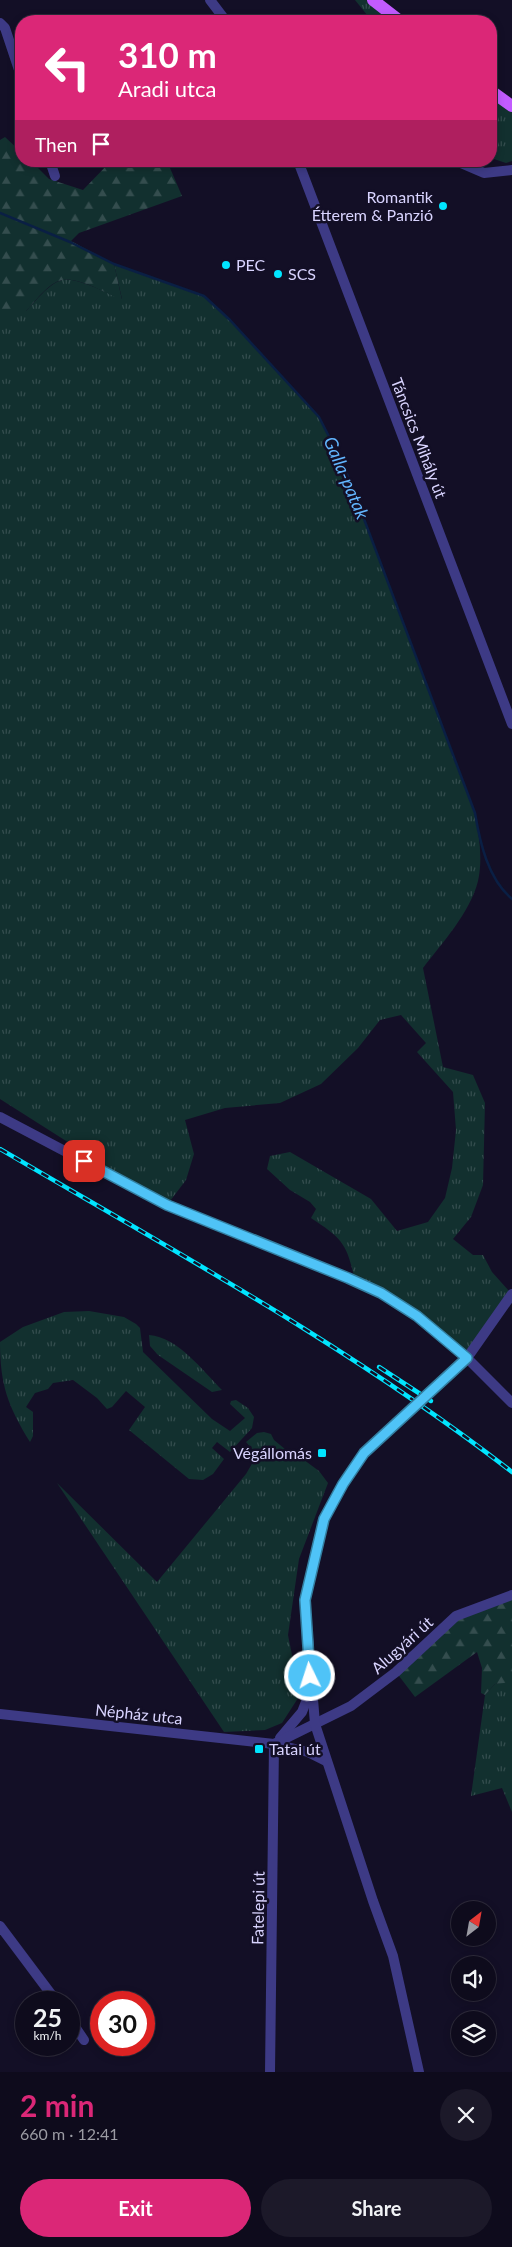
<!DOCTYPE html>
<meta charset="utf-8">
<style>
:root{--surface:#0e0b1c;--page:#1c1929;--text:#f1f3f6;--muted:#9b9ba3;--line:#2e2b3b;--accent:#db2777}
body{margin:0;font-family:Lato,sans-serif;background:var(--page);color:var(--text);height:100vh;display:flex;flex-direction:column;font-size:19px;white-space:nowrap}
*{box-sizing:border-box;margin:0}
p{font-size:16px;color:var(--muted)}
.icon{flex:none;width:28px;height:28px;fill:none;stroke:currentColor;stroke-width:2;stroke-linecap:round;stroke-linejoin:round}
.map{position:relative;height:2072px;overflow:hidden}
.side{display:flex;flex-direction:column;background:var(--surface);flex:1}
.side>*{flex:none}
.guide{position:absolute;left:15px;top:15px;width:482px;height:152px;border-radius:20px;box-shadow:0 2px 8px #0003,0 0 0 1px var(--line);background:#db2777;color:#fff;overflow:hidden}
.needle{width:32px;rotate:31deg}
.controls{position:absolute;left:451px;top:1901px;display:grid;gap:10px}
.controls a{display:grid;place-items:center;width:45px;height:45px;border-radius:50%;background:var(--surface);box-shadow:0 2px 8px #0003,0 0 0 1px var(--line);font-size:25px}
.speed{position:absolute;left:15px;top:1991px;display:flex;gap:10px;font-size:25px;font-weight:700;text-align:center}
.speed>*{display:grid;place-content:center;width:65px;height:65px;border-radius:50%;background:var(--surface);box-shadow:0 2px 8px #0003,0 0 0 1px var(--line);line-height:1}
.speed small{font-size:12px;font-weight:400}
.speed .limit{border:8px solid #d22;background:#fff;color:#111}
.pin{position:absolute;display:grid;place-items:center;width:42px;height:42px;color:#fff;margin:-21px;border-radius:10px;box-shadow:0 2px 8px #0006}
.me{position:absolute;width:55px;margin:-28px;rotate:356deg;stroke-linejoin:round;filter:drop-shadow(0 0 4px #0008)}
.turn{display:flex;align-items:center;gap:18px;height:105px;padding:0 20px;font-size:22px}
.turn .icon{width:65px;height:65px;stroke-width:2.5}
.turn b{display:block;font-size:35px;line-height:42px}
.then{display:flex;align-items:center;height:48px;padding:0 20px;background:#0003;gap:10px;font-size:19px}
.round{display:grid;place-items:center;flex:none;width:52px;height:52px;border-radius:26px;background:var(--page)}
.headline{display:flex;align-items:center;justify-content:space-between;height:85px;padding:0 20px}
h1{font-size:30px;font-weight:700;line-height:38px;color:var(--accent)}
.action{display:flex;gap:10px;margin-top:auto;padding:10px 20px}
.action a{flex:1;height:58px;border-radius:30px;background:var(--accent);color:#fff;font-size:20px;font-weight:700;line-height:58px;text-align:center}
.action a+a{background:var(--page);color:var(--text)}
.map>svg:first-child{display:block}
.grass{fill:url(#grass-tufts)}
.forest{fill:url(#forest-firs)}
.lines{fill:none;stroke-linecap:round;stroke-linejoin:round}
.stream{stroke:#0a1f44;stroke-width:2.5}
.street{stroke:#3d3a85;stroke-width:10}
.primary{stroke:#c25bff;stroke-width:12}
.rail-casing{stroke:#00e5ff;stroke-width:4.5}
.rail{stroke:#130f26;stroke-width:2.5;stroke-dasharray:8;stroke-linecap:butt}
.route-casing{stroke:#337fa1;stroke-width:12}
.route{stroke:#4fc3f7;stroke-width:9}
.poi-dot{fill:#00e5ff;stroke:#130f26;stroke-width:2}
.labels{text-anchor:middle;stroke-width:5;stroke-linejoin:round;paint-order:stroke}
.poi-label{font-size:16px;fill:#d9d4ff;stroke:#130f26;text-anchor:start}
.street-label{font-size:16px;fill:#d9d4ff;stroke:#130f26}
.water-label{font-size:18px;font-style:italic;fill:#62b6ff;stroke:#130f26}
</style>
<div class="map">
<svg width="512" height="2072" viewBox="0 0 512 2072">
<defs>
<pattern id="grass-tufts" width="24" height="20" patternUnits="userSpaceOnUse" patternTransform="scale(1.25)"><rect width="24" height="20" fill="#12302f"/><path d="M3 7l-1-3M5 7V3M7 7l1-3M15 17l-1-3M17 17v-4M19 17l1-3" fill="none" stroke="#344d4e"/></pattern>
<pattern id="forest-firs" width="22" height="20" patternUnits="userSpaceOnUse" patternTransform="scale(1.25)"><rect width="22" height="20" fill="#12302f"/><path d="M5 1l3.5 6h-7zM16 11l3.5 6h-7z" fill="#344d4e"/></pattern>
</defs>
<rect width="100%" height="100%" fill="#130f26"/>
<g class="grass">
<polygon points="355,0 370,0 397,21 372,21"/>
<polygon points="491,96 512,112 512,161 506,163 491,158 491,139 497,129 491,124"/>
<path d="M114,264L204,296L230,320L319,417L344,466L475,813C479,835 483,859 478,881C470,913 442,943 423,968L443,1067L473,1075L485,1103L483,1185L471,1217L453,1239L473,1255H483L492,1272L509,1291L467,1358L417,1316L355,1281C347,1244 343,1239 311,1218L316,1209L310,1202L290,1190L267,1169L270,1156L290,1152L371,1199L397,1231L428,1222L445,1198L452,1168L456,1130L453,1092L417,1052L426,1043L401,1015L380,1020L358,1048L321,1084L280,1103L225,1108L185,1120L194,1154L186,1180L167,1205L0,1099V311H26C35,302 48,284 62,280C76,276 108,294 122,299Z"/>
<path d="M89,1311L124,1317L136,1324L140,1328L143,1352L212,1419L230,1431L245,1418L230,1404L231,1401L236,1400L248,1408L254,1417L252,1428L230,1452L217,1442L212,1448L224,1459L213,1474L203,1480L189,1479L129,1430L145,1407L126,1391L112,1407L107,1409L97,1398L73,1380L53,1383L48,1389L35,1393L26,1407L33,1412V1436L30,1442C8,1406 0,1385 0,1342L23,1327L64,1312Z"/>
<path d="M149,1335C178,1337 203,1371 222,1390L212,1392L158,1355L150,1346Z"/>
<polygon points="264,1432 271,1434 274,1440 297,1459 300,1457 319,1471 328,1483 299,1559 288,1635 300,1695 282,1723 265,1730 224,1732 57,1483 157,1582 246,1474 257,1455 246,1442 257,1433"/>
<polygon points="510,1681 512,1682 512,1812 502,1788 471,1796 485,1695 495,1684"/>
</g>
<g class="forest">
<path d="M5,137L21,152V161H31L49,179L83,190L111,161H167L182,196L79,233L71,241L114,264L122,300C108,294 77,276 62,280C48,283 35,302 26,311H0V140Z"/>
<polygon points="512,1595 512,1682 495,1684 485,1695 481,1693 482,1668 477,1652 415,1697 396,1672 456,1616"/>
</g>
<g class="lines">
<path class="stream" d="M0,213L70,242L114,264L204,296L230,320L319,417L344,466L475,813C480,843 488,879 512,899"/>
<g class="street">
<polyline points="210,0 226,21"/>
<polyline points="0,23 5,28 21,76"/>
<polyline points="50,161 55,176"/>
<polyline points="298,161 512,724"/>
<polyline points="456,161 484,173 512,170"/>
<polyline points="0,1117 167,1205 348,1278 381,1293 417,1316 467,1358 512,1403"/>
<polyline points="0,1714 274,1744 308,1752 326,1761"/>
<polyline points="280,1738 302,1712 311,1689"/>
<polyline points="274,1744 351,1706 396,1672 456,1616 512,1595"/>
<polyline points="0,1926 57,2002"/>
<polyline points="69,2018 84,2040"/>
<polyline points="270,2072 274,1744"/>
<polyline points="419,2072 393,1956 373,1901 315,1724 305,1600 324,1519 343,1484 364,1453 467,1358 512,1294"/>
</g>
<g class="primary">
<polyline points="373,0 400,21"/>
<polyline points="491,91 512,106"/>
</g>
<defs>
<g id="rail">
<path d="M0,1149C174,1251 352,1348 512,1472"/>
<polyline points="379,1367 431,1401"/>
</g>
</defs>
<use href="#rail" class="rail-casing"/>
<use href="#rail" class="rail"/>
</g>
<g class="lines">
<defs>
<polyline id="route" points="84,1161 167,1205 348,1278 381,1293 417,1316 467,1358 364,1453 343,1484 324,1519 305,1600 310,1676"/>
</defs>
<use href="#route" class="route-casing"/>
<use href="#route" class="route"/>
</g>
<g class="poi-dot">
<circle cx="443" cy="206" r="5"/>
<circle cx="226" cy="265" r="5"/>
<circle cx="278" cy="274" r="5"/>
<rect x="317" y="1448" width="10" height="10" rx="2.5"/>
<rect x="254" y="1744" width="10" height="10" rx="2.5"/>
</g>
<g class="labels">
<g class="poi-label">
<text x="433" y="203" text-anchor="end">Romantik<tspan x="433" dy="18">Étterem &amp; Panzió</tspan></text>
<text x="236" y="271">PEC</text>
<text x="288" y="280">SCS</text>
<text x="312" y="1459" text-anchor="end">Végállomás</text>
<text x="269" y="1755">Tatai út</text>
</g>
<g class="street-label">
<text transform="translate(419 438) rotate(69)" y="6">Táncsics Mihály út</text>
<text transform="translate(402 1645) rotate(-42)" y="6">Alugyári út</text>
<text transform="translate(139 1714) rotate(6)" y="6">Népház utca</text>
<text transform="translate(258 1908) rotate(-89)" y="6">Fatelepi út</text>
</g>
<g class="water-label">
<text transform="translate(346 478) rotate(67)" y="6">Galla-patak</text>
</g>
</g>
</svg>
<div class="controls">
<a><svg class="needle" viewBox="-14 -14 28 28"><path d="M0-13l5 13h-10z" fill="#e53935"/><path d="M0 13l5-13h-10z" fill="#9b9ba3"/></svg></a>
<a><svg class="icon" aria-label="sound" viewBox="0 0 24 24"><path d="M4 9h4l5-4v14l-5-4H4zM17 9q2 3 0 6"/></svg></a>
<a><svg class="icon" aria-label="layers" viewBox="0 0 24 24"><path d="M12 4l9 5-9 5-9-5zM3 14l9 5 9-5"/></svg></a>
</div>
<div class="speed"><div>25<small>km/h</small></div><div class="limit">30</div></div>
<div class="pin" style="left:84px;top:1161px;background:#d93025"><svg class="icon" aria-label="arrive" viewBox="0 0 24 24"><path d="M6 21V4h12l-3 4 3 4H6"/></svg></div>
<svg class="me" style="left:310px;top:1676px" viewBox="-20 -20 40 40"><circle r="17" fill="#4fc3f7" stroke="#fff" stroke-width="3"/><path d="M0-11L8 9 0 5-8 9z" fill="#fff"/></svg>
<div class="guide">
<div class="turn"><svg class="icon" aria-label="left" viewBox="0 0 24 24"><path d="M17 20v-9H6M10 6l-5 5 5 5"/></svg><div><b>310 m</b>Aradi utca</div></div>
<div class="then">Then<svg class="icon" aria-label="arrive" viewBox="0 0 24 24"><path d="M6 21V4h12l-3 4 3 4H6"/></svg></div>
</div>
</div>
<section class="side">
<div class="headline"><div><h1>2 min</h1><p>660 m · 12:41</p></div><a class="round"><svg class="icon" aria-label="close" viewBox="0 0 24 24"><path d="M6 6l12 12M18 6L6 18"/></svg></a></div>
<div class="action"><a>Exit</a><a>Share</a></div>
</section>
